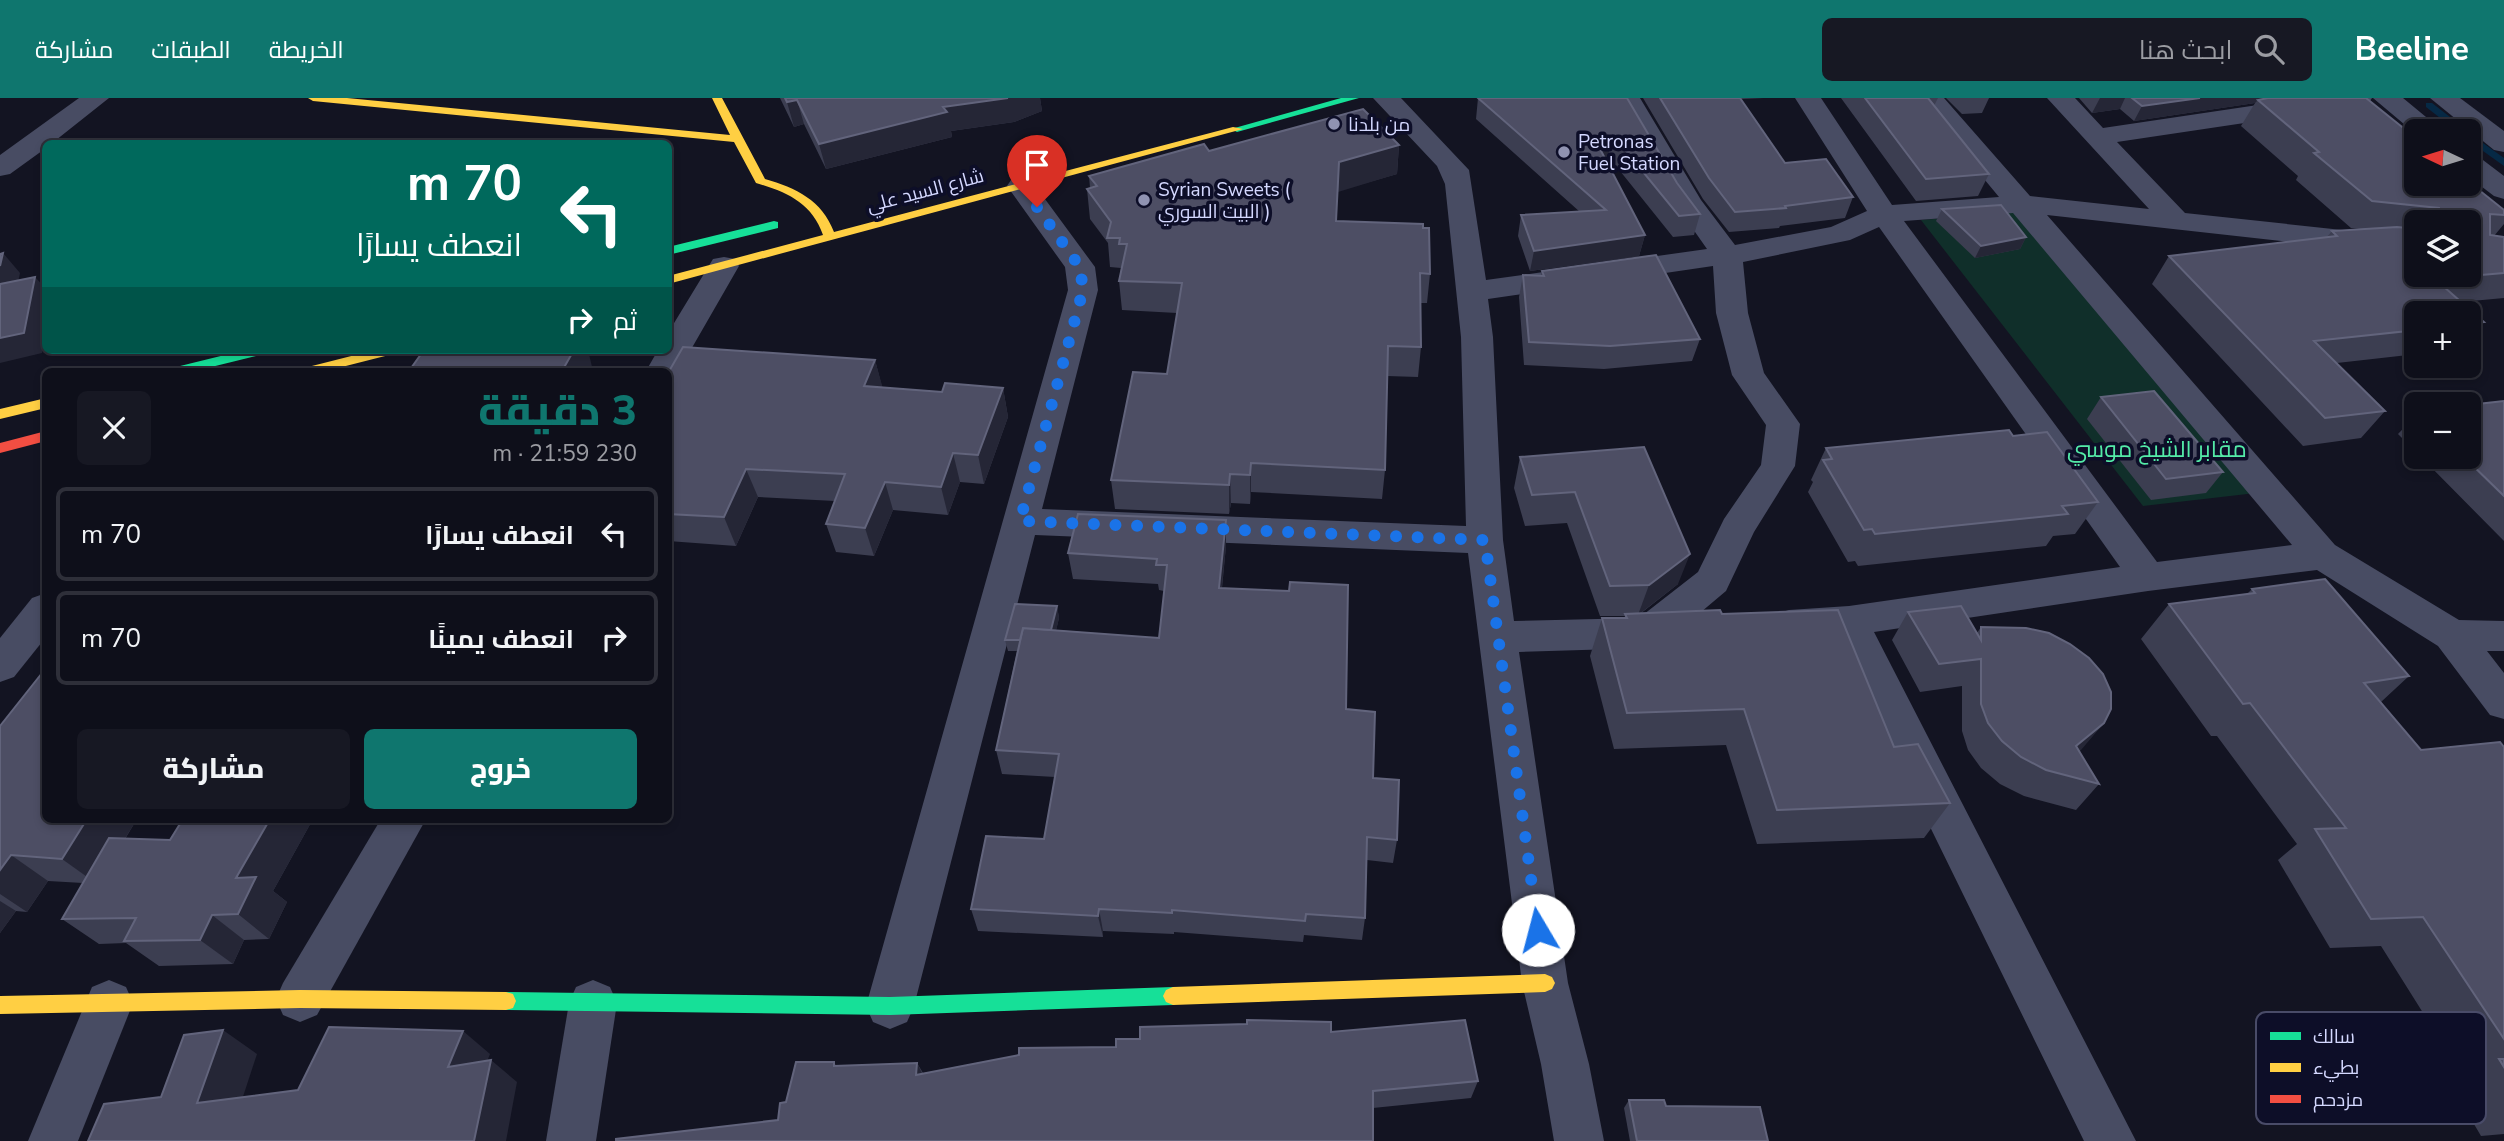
<!DOCTYPE html>
<html lang="ar">
<meta charset="utf-8">
<style>
:root{--surface:#0e0f1a;--page:#171823;--text:#f1f3f6;--muted:#9b9ca2;--line:#2e2f39;--accent:#0f766e}
body{margin:0;font-family:"Nunito Sans",Cairo,sans-serif;background:var(--page);color:var(--text);direction:rtl;height:100vh;display:flex;flex-direction:column;font-size:26px;white-space:nowrap}
*{box-sizing:border-box;margin:0}
p{font-size:23px;color:var(--muted)}
.icon{flex:none;width:38px;height:38px;fill:none;stroke:currentColor;stroke-width:2;stroke-linecap:round;stroke-linejoin:round}
.map{position:relative;flex:1;overflow:hidden;direction:ltr}
.panel{position:absolute;left:42px;top:270px;width:630px;height:455px;display:flex;flex-direction:column;background:var(--surface);border-radius:10px;box-shadow:0 4px 10px #0003,0 0 0 2px var(--line);direction:rtl}
.panel>*{flex:none}
.hud{position:absolute;left:42px;top:42px;width:630px;height:214px;border-radius:10px;box-shadow:0 4px 10px #0003,0 0 0 2px var(--line);direction:rtl;background:#00695c;color:#fff;overflow:hidden}
.needle{width:46px;rotate:274deg}
.tools{position:absolute;left:2404px;top:21px;display:grid;gap:14px}
.tools a{display:grid;place-items:center;width:77px;height:77px;border-radius:10px;background:var(--surface);box-shadow:0 4px 10px #0003,0 0 0 2px var(--line);font-size:35px}
.pin{position:absolute;display:grid;place-items:center;width:60px;height:60px;color:#fff;margin:-72px -30px;border-radius:50% 50% 50% 0;rotate:-45deg;box-shadow:0 0 7px #0007}
.pin .icon{rotate:45deg}
.me{position:absolute;width:77px;margin:-38px;rotate:352deg;stroke-linejoin:round;filter:drop-shadow(0 0 5px #0008)}
.turn{display:flex;align-items:center;gap:24px;height:147px;padding:0 35px;font-size:32px}
.turn .icon{width:91px;height:91px;stroke-width:2.5}
.turn b{display:block;font-size:49px;line-height:60px}
.then{display:flex;align-items:center;height:66px;padding:0 35px;background:#0003;gap:14px;font-size:26px}
.round{display:grid;place-items:center;flex:none;width:74px;height:74px;border-radius:10px;background:var(--page)}
.overview{display:flex;align-items:center;justify-content:space-between;height:119px;padding:0 35px}
h1{font-size:42px;font-weight:800;line-height:52px;color:var(--accent)}
.action{display:flex;gap:14px;margin-top:auto;padding:14px 35px}
.action a{flex:1;height:80px;border-radius:10px;background:var(--accent);color:#fff;font-size:28px;font-weight:800;line-height:80px;text-align:center}
.action a+a{background:var(--page);color:var(--text)}
ul{padding:0;list-style:none}
li{display:flex;align-items:center;gap:21px;height:94px;margin:0 14px 10px;padding:0 21px;border:4px solid var(--line);border-radius:10px}
li div{flex:1}
li b{display:block;font-size:26px}
li em{font-style:normal}
header{display:flex;align-items:center;gap:42px;box-sizing:border-box;height:98px;padding:0 35px;background:var(--accent);color:#fff}
header strong{font-size:33px}
nav{display:flex;gap:38px;margin-inline-start:auto;font-size:24px}
.search{width:490px;height:63px;background:var(--page);display:flex;align-items:center;gap:18px;box-sizing:border-box;padding:0 24px;border-radius:10px;color:var(--muted);font-size:26px}
.map>svg:first-child{display:block}
.green{fill:#102f2a}
.lines{fill:none;stroke-linecap:round;stroke-linejoin:round}
.stream{fill:#062945;fill-rule:evenodd}
.street{fill:#484c63;fill-rule:evenodd}
.fast{fill:#16e098;fill-rule:evenodd}
.slow{fill:#ffcf43;fill-rule:evenodd}
.jam{fill:#f24e42;fill-rule:evenodd}
.wall{fill:#3c3e51;fill-rule:evenodd}
.shaded-wall{fill:#252636}
.building{fill:#4d4e64;stroke:#62647c;stroke-width:2}
.route{stroke:#1a73e8;stroke-width:12;stroke-dasharray:0 21.6}
.poi-dot{fill:#9093b2;stroke:#0d0e28;stroke-width:2.5}
.labels{text-anchor:middle;stroke-width:7;stroke-linejoin:round;paint-order:stroke}
.far-poi-label{font-size:19px;fill:#d4d8ff;stroke:#0d0e28;text-anchor:start}
.far-street-label{font-size:19px;fill:#d4d8ff;stroke:#0d0e28}
.park-label{font-size:23px;fill:#54eba8;stroke:#0d0e28}
.key{fill:#0d0e28;stroke:#494b68;stroke-width:2}
.key-label{font-size:19px;fill:#d4d8ff}
</style>
<header>
<strong>Beeline</strong>
<div class="search"><svg class="icon" aria-label="search" viewBox="0 0 24 24"><circle cx="10" cy="10" r="6"/><path d="M15 15l6 6"/></svg>ابحث هنا</div>
<nav><a>الخريطة</a><a>الطبقات</a><a>مشاركة</a></nav>
</header>
<div class="map">
<svg width="2504" height="1043" viewBox="0 0 2504 1043">
<rect width="100%" height="100%" fill="#131422"/>
<polygon class="green" points="2016,114 2256,395 2143,408 1921,122"/>
<g class="lines">
<g class="stream">
<polygon points="2426,5 2432,5 2468,33 2457,33 2426,9"/>
<polygon points="2469,35 2504,60 2504,68 2469,43"/>
</g>
<g class="street">
<polygon points="79,0 109,0 51,46 46,46 46,50 10,76 0,78 0,57"/>
<path d="M1373,0H1401L1469,72L1486,182L1707,151L1674,104L1614,0H1640L1701,102L1735,147L1831,129L1867,113L1795,0H1821L1892,107L1999,99L1917,0H1944L2030,98L2149,111L2047,0H2075L2103,30L2305,0H2372L2368,6L2359,8L2117,44L2185,115L2417,140V158L2047,117L2335,447L2459,522L2504,523V553H2487L2504,575V621L2490,617L2438,548L2317,472L2148,493L1874,534L2136,1043H2084L1837,539L1789,542L1775,538L1770,527L1775,516L1789,512L1849,508L2120,469L1879,129L1850,142L1743,164L1748,215L1764,275L1800,326L1795,368L1754,434L1726,493L1663,546L1649,550L1519,554L1568,885L1589,966L1604,1043H1554L1541,966L1522,885L1468,455L1035,437L914,908L907,924L890,931L873,924L866,908L1068,192L1065,169L1007,88L1011,82L1021,79L1031,82L1095,169L1098,192L1042,411L1466,428L1461,239L1445,86L1437,68ZM2013,115L2292,447L2157,464L1904,123ZM1713,168L1716,215L1732,277L1766,327L1761,367L1724,421L1698,474L1639,520L1514,523L1503,442L1493,239L1488,201Z"/>
<polygon points="2373,0 2403,0 2443,33 2417,33 2417,37"/>
<polygon points="2430,0 2460,0 2504,33 2504,54 2494,52"/>
<polygon points="2469,57 2479,59 2504,78 2504,101 2494,98 2469,79"/>
<polygon points="724,159 735,161 739,168 674,281 668,282 668,273 646,273 658,252 668,252 668,235 713,161"/>
<polygon points="46,495 46,539 14,579 0,584 0,540 32,500"/>
<polygon points="381,721 426,721 317,917 300,924 283,917 276,901 283,885"/>
<polygon points="109,882 126,889 133,905 78,1043 28,1043 92,889"/>
<polygon points="593,882 610,889 617,905 596,1043 546,1043 569,905 576,889"/>
</g>
<g class="fast">
<polygon points="1341,0 1359,0 1237,34 1231,31"/>
<polygon points="774,123 778,124 778,130 668,157 668,149"/>
<polygon points="245,252 270,252 268,255 195,273 170,273 172,270"/>
<polygon points="1173,889 1180,892 1183,898 1180,904 1173,907 890,917 506,912 499,910 496,903 499,896 506,894 890,899"/>
</g>
<g class="slow">
<path d="M308,0H347L730,37L712,0H722L765,81C796,90 822,102 834,134L1233,29L1243,31L668,186V178L823,137C812,105 787,94 756,85L734,44L313,3Z"/>
<polygon points="375,252 399,252 397,255 326,273 302,273 304,270"/>
<polygon points="46,300 46,310 0,321 0,311"/>
<polygon points="1545,876 1552,879 1555,885 1552,891 1545,894 1173,907 1166,904 1163,898 1166,892 1173,889"/>
<polygon points="300,892 506,894 513,896 516,903 513,910 506,912 300,910 0,916 0,898"/>
</g>
<polygon class="jam" points="46,333 46,343 0,355 0,345"/>
</g>
<g class="wall">
<polygon points="780,0 1040,0 1042,13 1014,24 951,33 952,39 826,71 804,26 794,29"/>
<polygon points="1478,0 1627,0 1677,85 1700,116 1694,137 1673,139 1608,58 1604,60 1645,137 1639,158 1530,173 1518,138 1521,117 1580,114 1476,21"/>
<polygon points="1643,0 1764,0 1741,1 1785,65 1853,99 1845,120 1780,128 1779,130 1729,134 1703,101"/>
<polygon points="1841,0 1938,0 1934,8 1989,76 1978,98 1916,103"/>
<polygon points="1946,0 1989,0 1982,15 1962,16"/>
<path d="M2079,0H2366L2504,112V126L2494,138L2504,139V200L2461,204L2484,224L2469,241V215H2417V256L2337,265L2385,313L2361,340L2303,348L2152,186L2169,158L2327,139L2332,133L2361,131L2351,130L2296,82L2298,78L2241,28L2255,5L2134,23L2120,11L2092,15ZM2417,124H2469L2417,177Z"/>
<polygon points="1399,47 1397,76 1338,93 1336,123 1430,176 1427,205 1421,205 1421,249 1418,279 1387,278 1385,372 1382,401 1251,394 1250,406 1231,405 1229,416 1115,411 1111,382 1167,276 1177,215 1122,212 1119,183 1121,170 1110,169 1108,145 1090,121 1087,91 1090,90 1089,78 1209,53"/>
<polygon points="1942,111 2026,139 2020,151 1975,160 1936,123"/>
<polygon points="1542,173 1700,241 1692,263 1604,271 1524,267 1519,199 1523,177 1541,177"/>
<polygon points="875,262 882,289 942,294 1003,290 1008,319 984,386 960,384 948,417 893,412 874,458 836,454 826,426 835,403 758,399 736,448 668,443 668,275"/>
<polygon points="2101,299 2223,374 2206,395 2151,402 2087,321"/>
<polygon points="2504,303 2504,443 2421,359 2469,359"/>
<polygon points="2417,316 2417,355 2398,336"/>
<polygon points="1644,349 1678,486 1640,516 1722,516 1894,649 1950,705 1924,740 1757,746 1726,647 1614,651 1590,558 1602,520 1624,520 1625,518 1600,518 1567,425 1525,428 1514,390 1520,359"/>
<polygon points="1826,350 2098,404 2075,436 2053,438 2046,448 1858,468 1855,463 1848,464 1808,394 1813,384 1811,382"/>
<polygon points="1226,448 1222,490 1346,611 1397,742 1393,765 1367,762 1365,820 1362,842 1304,837 1303,844 1174,834 1174,836 1103,833 1103,839 978,833 971,811 1044,741 1055,679 1002,676 996,652 1017,553 1008,553 1005,542 1057,508 1059,520 1056,532 1159,540 1164,493 1159,492 1158,486 1073,481 1068,455"/>
<polygon points="2252,491 2409,578 2381,604 2421,652 2504,649 2504,1036 2481,1038 2451,987 2464,980 2381,848 2330,850 2278,762 2297,746 2217,638 2211,638 2141,541 2169,506 2247,496"/>
<polygon points="1908,514 1977,535 1981,529 2104,625 2079,653 2099,686 2076,712 2024,698 2000,686 1981,670 1968,652 1962,633 1962,588 1920,594 1892,542"/>
<polygon points="0,628 137,721 125,741 170,742 313,721 273,793 287,804 269,841 244,842 233,866 159,868 126,845 99,846 62,821 83,785 48,783 27,814 16,813 0,835"/>
<polygon points="1331,934 1478,983 1471,1000 1373,1010 778,1022 834,964 836,968 917,965 923,975 1116,949"/>
<polygon points="1629,1002 1666,1008 1768,1043 1630,1043 1624,1010"/>
</g>
<g class="shaded-wall">
<polygon points="1008,0 1040,0 1042,13 1014,24 951,33 952,39 826,71 819,46 943,9"/>
<polygon points="2100,0 2125,0 2120,11 2092,15"/>
<polygon points="2200,0 2293,0 2258,2 2255,5 2134,23 2142,8"/>
<polygon points="797,2 804,26 794,29 787,4"/>
<polygon points="1613,37 1608,58 1593,67 1598,47"/>
<polygon points="1399,47 1397,76 1338,94 1339,64"/>
<polygon points="1645,137 1639,158 1530,173 1534,153"/>
<polygon points="2026,139 2020,151 1975,160 1981,148"/>
<polygon points="3,155 20,175 13,207 0,192 0,168"/>
<polygon points="35,179 46,191 46,236 42,255 0,265 0,240"/>
<polygon points="574,252 588,252 593,273 562,273"/>
<polygon points="875,262 883,291 864,288"/>
<polygon points="1003,290 1008,319 984,386 978,357"/>
<polygon points="953,355 960,384 948,417 941,389"/>
<polygon points="1251,365 1251,394 1250,406 1250,377"/>
<polygon points="746,371 758,399 736,448 724,419"/>
<polygon points="1230,376 1231,405 1229,416 1229,387"/>
<polygon points="885,384 893,412 874,458 865,430"/>
<polygon points="1226,422 1226,448 1219,515 1219,490"/>
<polygon points="1690,456 1678,486 1638,517 1649,487"/>
<polygon points="1057,508 1059,520 1051,555 1048,544"/>
<polygon points="2104,625 2081,652 2054,675 2076,648"/>
<polygon points="87,721 137,721 97,786 62,761"/>
<polygon points="270,721 313,721 273,793 287,804 269,841 238,816 236,780"/>
<polygon points="11,757 48,783 27,814 0,796 0,772"/>
<polygon points="0,803 16,813 0,835"/>
<polygon points="1099,811 1103,833 1103,839 1098,818"/>
<polygon points="212,817 244,842 233,866 200,842"/>
<polygon points="223,932 257,956 234,1026 197,1005"/>
<polygon points="463,933 490,956 476,991 448,969"/>
<polygon points="491,962 517,984 506,1043 474,1043"/>
<polygon points="917,965 926,983 916,977"/>
</g>
<g class="building">
<polygon points="785,0 1008,0 943,9 947,14 819,46 797,2 787,4"/>
<polygon points="1478,0 1627,0 1677,85 1700,116 1679,118 1613,37 1598,47 1645,137 1534,153 1521,117 1606,112"/>
<polygon points="1660,0 1740,0 1785,65 1826,61 1853,99 1785,108 1786,110 1735,114 1709,80"/>
<polygon points="1865,0 1928,0 1989,76 1926,81"/>
<polygon points="2132,0 2200,0 2142,8"/>
<polygon points="2268,0 2366,0 2417,41 2417,86 2469,86 2469,84 2504,112 2504,117 2490,116 2490,137 2504,139 2504,175 2435,181 2484,224 2469,226 2469,215 2417,215 2417,232 2314,243 2385,313 2325,320 2169,158 2337,138 2332,133 2397,129 2417,131 2417,177 2469,177 2469,124 2441,124 2439,110 2372,103 2314,55 2319,54 2258,2"/>
<polygon points="1363,11 1399,47 1339,64 1336,123 1423,126 1423,130 1429,130 1430,176 1420,175 1421,249 1388,248 1385,372 1251,365 1250,377 1230,376 1229,387 1111,382 1133,274 1167,276 1182,185 1119,183 1127,146 1119,146 1120,140 1107,140 1111,124 1087,91 1097,88 1089,78 1204,46 1209,53"/>
<polygon points="2001,107 2026,139 1981,148 1942,111"/>
<polygon points="3,155 0,168 0,156"/>
<polygon points="1656,157 1700,241 1610,248 1529,244 1523,177 1544,178 1542,173"/>
<polygon points="35,179 24,235 0,240 0,186"/>
<polygon points="683,249 875,262 864,288 942,294 945,285 1003,290 978,357 953,355 941,389 885,384 865,430 826,426 845,376 746,371 724,419 668,416 668,275"/>
<polygon points="424,252 574,252 562,273 409,273"/>
<polygon points="2154,293 2223,374 2166,381 2101,299"/>
<polygon points="2504,303 2504,398 2464,359 2469,359 2469,307"/>
<polygon points="2009,332 2013,338 2047,334 2098,404 2062,408 2068,416 1875,436 1872,431 1864,432 1823,362 1832,361 1826,350"/>
<polygon points="1644,349 1690,456 1649,487 1610,488 1575,394 1532,397 1520,359"/>
<polygon points="1078,416 1226,422 1219,490 1289,493 1290,484 1348,487 1346,611 1375,614 1373,680 1399,682 1397,742 1367,739 1365,820 1306,816 1305,823 1172,812 1172,815 1099,811 1098,818 971,811 986,738 1044,741 1059,656 996,652 1023,530 1159,540 1167,467 1156,467 1157,461 1068,455"/>
<polygon points="2325,481 2409,578 2364,585 2421,652 2500,644 2504,649 2504,941 2423,819 2371,821 2315,731 2346,730 2250,605 2243,606 2169,506 2255,495 2252,491"/>
<polygon points="1015,506 1057,508 1051,532 1023,530 1020,542 1005,542"/>
<polygon points="1961,508 1981,542 1981,529 2026,530 2049,535 2070,546 2089,560 2103,576 2111,594 2111,611 2104,625 2076,648 2099,686 2046,672 2021,659 2002,643 1988,625 1981,606 1981,561 1939,566 1908,514"/>
<polygon points="1720,512 1722,516 1838,512 1894,649 1918,646 1950,705 1777,712 1744,611 1627,615 1602,520 1627,520 1625,516"/>
<polygon points="46,570 46,721 87,721 62,761 11,757 0,772 0,628"/>
<polygon points="183,721 270,721 236,780 256,779 238,816 212,817 200,842 124,843 136,820 62,821 109,740 170,742"/>
<polygon points="1247,922 1331,924 1331,934 1465,922 1478,983 1373,993 1373,1043 616,1043 616,1041 778,1022 780,1005 786,1004 796,964 834,964 834,968 917,965 916,977 1019,957 1019,950 1116,949 1116,941 1140,941 1140,929 1247,926"/>
<polygon points="329,929 463,933 448,969 491,962 474,1043 88,1043 104,1006 161,999 184,937 223,932 197,1005 298,992"/>
<polygon points="2499,961 2504,961 2504,969"/>
<polygon points="1629,1002 1664,1002 1666,1008 1760,1009 1768,1043 1637,1043"/>
</g>
<g class="lines">
<polyline class="route" points="1037,109 1080,169 1083,192 1020,423 1485,442 1538,832"/>
</g>
<g class="poi-dot">
<circle cx="1334" cy="26" r="7"/>
<circle cx="1564" cy="54" r="7"/>
<circle cx="1144" cy="102" r="7"/>
</g>
<g class="labels">
<g class="far-poi-label">
<text x="1348" y="33">من بلدنا</text>
<text x="1578" y="50">Petronas<tspan x="1578" dy="22">Fuel Station</tspan></text>
<text x="1158" y="98">Syrian Sweets (<tspan x="1158" dy="22">البيت السوري )</tspan></text>
</g>
<g class="far-street-label">
<text transform="translate(925 92) rotate(-15)" y="7">شارع السيد علي</text>
</g>
<g class="park-label">
<text x="2157" y="359">مقابر الشيخ موسي</text>
</g>
</g>
<rect x="2256" y="914" width="230" height="112" rx="10" class="key"/>
<rect x="2270" y="934" width="31" height="8" fill="#16e098"/>
<rect x="2270" y="965" width="31" height="9" fill="#ffcf43"/>
<rect x="2270" y="997" width="31" height="8" fill="#f24e42"/>
<g class="key-label">
<text x="2313" y="945">سالك</text>
<text x="2313" y="976">بطيء</text>
<text x="2313" y="1008">مزدحم</text>
</g>
</svg>
<div class="tools">
<a><svg class="needle" viewBox="-14 -14 28 28"><path d="M0-13l5 13h-10z" fill="#e53935"/><path d="M0 13l5-13h-10z" fill="#9b9ca2"/></svg></a>
<a><svg class="icon" aria-label="layers" viewBox="0 0 24 24"><path d="M12 4l9 5-9 5-9-5zM3 14l9 5 9-5"/></svg></a>
<a>+</a>
<a>−</a>
</div>
<div class="pin" style="left:1037px;top:109px;background:#d93025"><svg class="icon" aria-label="arrive" viewBox="0 0 24 24"><path d="M6 21V4h12l-3 4 3 4H6"/></svg></div>
<svg class="me" style="left:1538px;top:832px" viewBox="-20 -20 40 40"><circle r="19" fill="#fff"/><path d="M0-13L10 11 0 6-10 11z" fill="#1a73e8"/></svg>
<div class="hud">
<div class="turn"><svg class="icon" aria-label="left" viewBox="0 0 24 24"><path d="M17 20v-9H6M10 6l-5 5 5 5"/></svg><div><b>70 m</b>انعطف يسارًا</div></div>
<div class="then">ثم<svg class="icon" aria-label="right" viewBox="0 0 24 24"><path d="M7 20v-9h11M14 6l5 5-5 5"/></svg></div>
</div>
<section class="panel">
<div class="overview"><div><h1>3 دقيقة</h1><p>230 m · 21:59</p></div><a class="round"><svg class="icon" aria-label="close" viewBox="0 0 24 24"><path d="M6 6l12 12M18 6L6 18"/></svg></a></div>
<ul>
<li><svg class="icon" aria-label="left" viewBox="0 0 24 24"><path d="M17 20v-9H6M10 6l-5 5 5 5"/></svg><div><b>انعطف يسارًا</b></div><em>70 m</em></li>
<li><svg class="icon" aria-label="right" viewBox="0 0 24 24"><path d="M7 20v-9h11M14 6l5 5-5 5"/></svg><div><b>انعطف يمينًا</b></div><em>70 m</em></li>
</ul>
<div class="action"><a>خروج</a><a>مشاركة</a></div>
</section>
</div>
